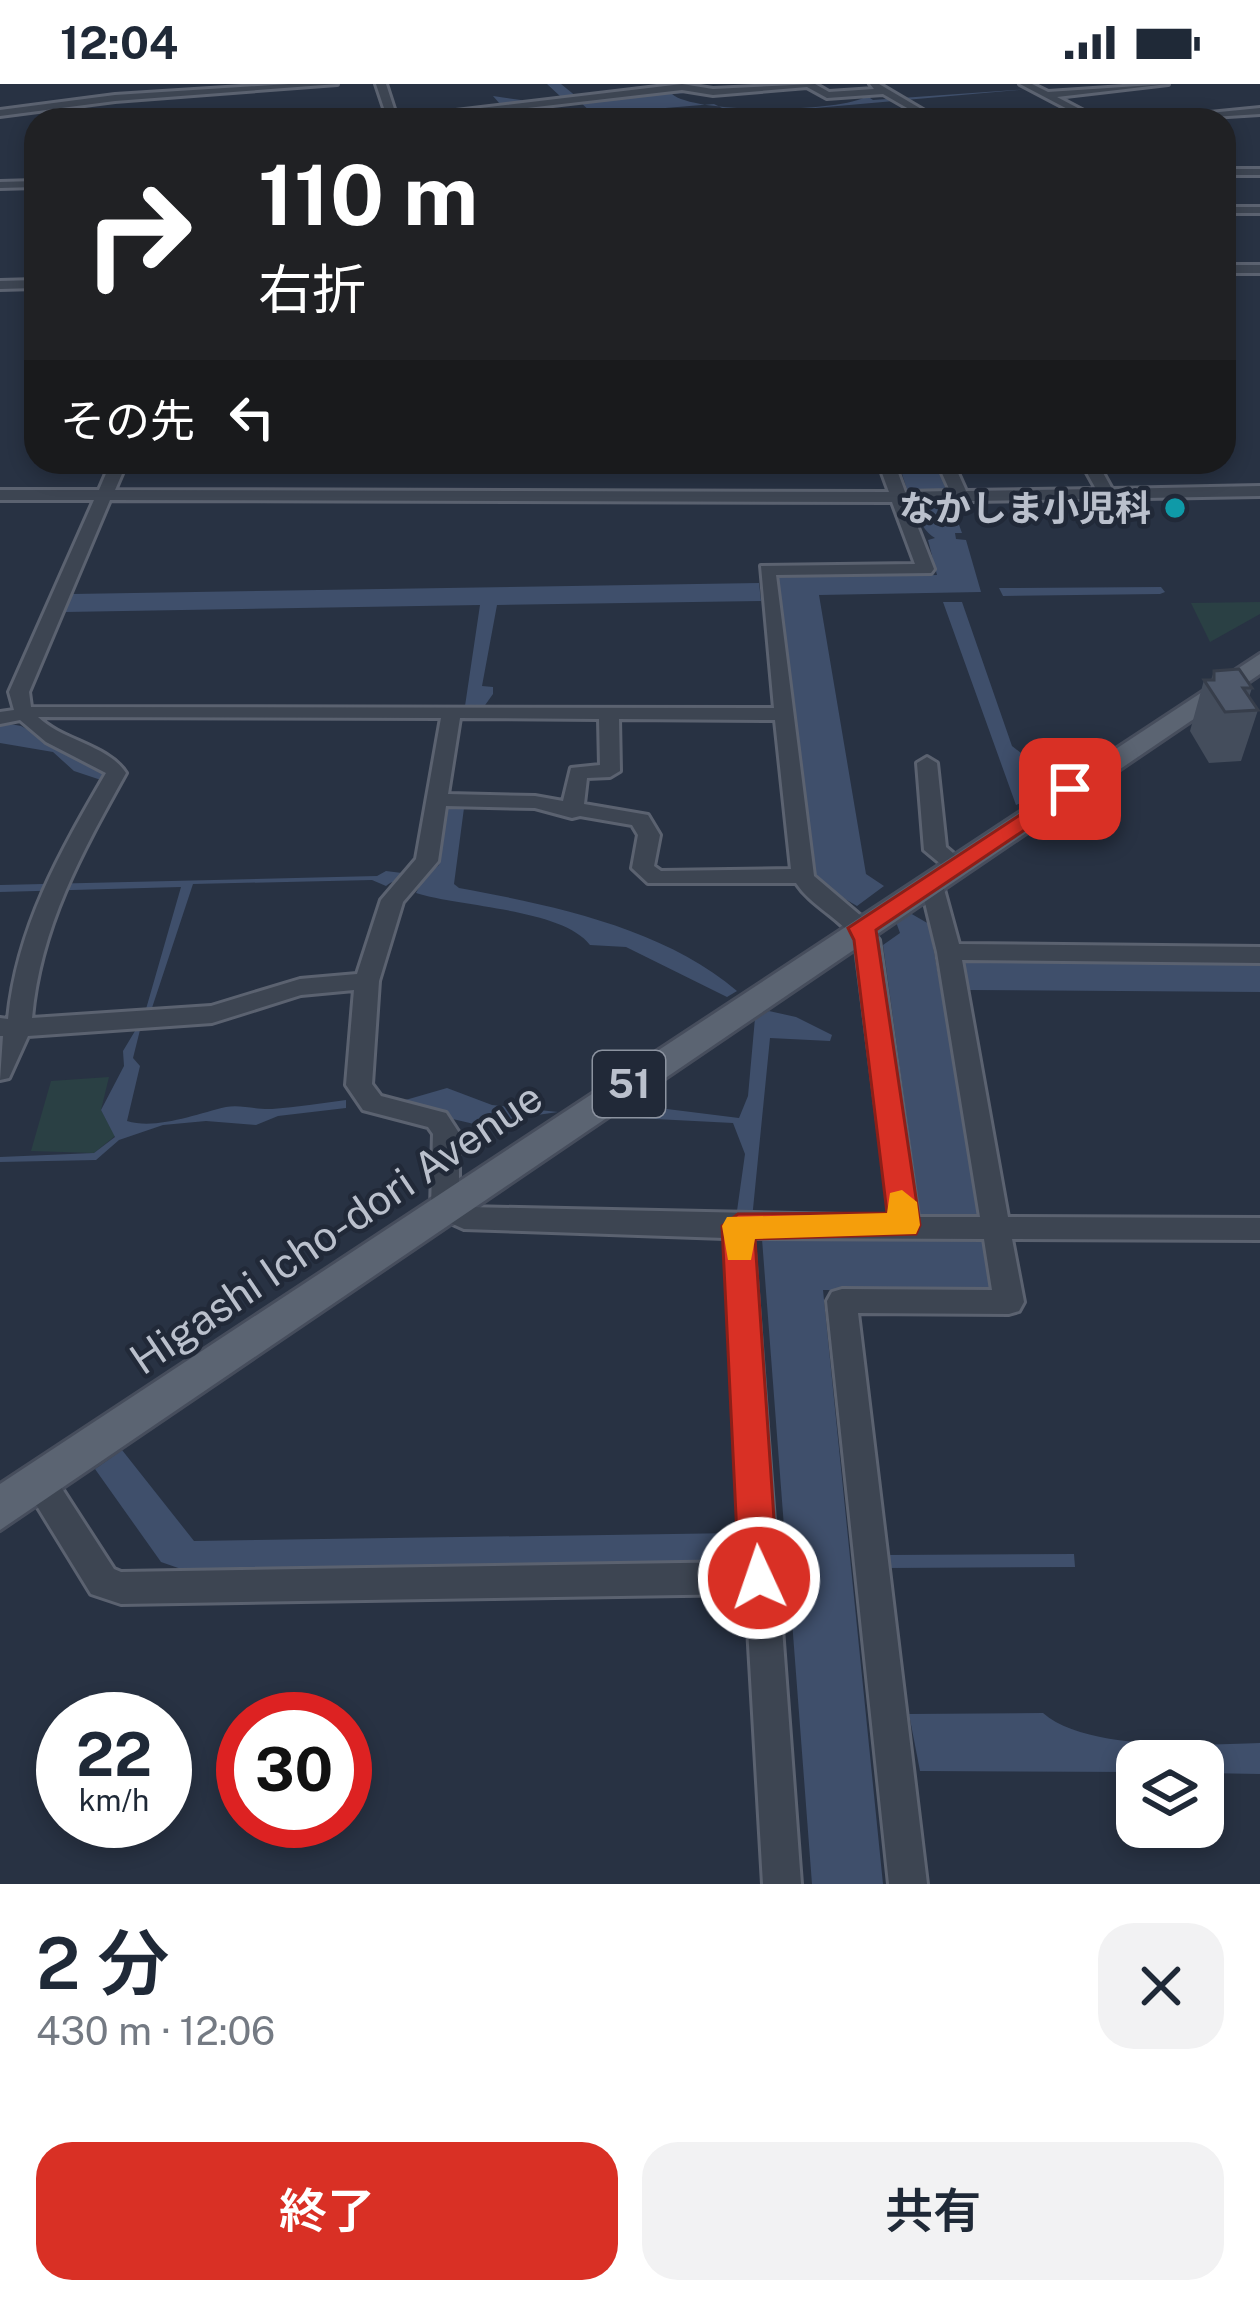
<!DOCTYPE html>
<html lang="ja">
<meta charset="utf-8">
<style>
:root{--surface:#fff;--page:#f2f2f3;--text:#1f2937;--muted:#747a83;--accent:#d93025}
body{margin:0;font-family:"Public Sans","Noto Sans JP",sans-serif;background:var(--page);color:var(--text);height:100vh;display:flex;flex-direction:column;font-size:45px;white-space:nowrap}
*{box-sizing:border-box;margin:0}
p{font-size:39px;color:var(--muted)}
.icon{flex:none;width:66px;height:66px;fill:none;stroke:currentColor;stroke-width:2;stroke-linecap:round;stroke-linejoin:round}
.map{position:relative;height:1800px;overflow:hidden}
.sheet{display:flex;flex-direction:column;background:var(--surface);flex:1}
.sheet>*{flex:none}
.banner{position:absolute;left:24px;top:24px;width:1212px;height:366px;border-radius:36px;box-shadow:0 6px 18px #0003;background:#202124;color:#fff;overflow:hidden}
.fabs{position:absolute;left:1116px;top:1656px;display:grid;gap:24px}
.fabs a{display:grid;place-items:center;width:108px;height:108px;border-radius:24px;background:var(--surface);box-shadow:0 6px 18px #0003;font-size:60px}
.speed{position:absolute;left:36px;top:1608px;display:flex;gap:24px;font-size:60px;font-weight:700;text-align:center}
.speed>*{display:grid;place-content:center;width:156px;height:156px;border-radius:50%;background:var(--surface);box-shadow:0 6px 18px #0003;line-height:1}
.speed small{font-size:30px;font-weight:400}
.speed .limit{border:18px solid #d22;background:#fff;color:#111}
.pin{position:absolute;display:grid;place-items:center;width:102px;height:102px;color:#fff;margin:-51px;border-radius:24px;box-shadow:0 6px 18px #0006}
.me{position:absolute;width:132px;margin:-66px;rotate:357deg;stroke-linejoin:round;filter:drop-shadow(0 0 9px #0008)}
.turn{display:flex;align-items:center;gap:42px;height:252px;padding:0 36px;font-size:54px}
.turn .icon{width:156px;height:156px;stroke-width:2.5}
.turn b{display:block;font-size:84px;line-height:102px}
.then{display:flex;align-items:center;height:114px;padding:0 36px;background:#0003;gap:24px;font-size:45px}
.round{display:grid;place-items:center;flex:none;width:126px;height:126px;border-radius:36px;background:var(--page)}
.headline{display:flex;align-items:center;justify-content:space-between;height:204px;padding:0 36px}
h1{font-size:72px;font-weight:600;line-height:90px}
.button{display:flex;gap:24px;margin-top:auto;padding:24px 36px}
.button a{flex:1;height:138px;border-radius:36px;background:var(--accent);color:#fff;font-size:48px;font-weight:600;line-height:138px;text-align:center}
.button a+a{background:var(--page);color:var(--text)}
.status{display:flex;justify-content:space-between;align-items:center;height:84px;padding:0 60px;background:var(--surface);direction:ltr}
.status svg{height:33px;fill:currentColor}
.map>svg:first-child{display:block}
.green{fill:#2a4044}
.water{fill:#3f4f6b}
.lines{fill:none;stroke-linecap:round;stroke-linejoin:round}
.minor-casing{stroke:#5b6270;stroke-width:6}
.major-casing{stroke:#464d5c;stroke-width:6}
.minor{fill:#3d4552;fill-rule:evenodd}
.major{fill:#5b6472;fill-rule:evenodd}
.wall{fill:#444d5c}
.building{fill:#4f596b;stroke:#373e4b;stroke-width:3}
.route{fill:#d93025;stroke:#8d1f18;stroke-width:3}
.slow{fill:#f59e0b}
.culture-dot{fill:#0f9aa8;stroke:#212938;stroke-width:4.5}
.labels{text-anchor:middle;stroke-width:9;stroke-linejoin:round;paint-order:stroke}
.far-poi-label{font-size:36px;font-weight:bold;fill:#bac0cc;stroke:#212938;text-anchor:end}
.shield{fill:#212938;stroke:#8c93a0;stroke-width:3}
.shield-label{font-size:39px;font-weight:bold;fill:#bac0cc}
.street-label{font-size:42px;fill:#bac0cc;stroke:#212938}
</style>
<div class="status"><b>12:04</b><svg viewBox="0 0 49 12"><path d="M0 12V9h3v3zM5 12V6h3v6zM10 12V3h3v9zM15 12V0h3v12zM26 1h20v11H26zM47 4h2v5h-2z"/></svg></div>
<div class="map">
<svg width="1260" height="1800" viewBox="0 0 1260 1800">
<rect width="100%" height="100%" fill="#283243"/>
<g class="green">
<polygon points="1260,518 1260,530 1210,558 1191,519"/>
<polygon points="109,993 101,1026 115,1052 94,1069 31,1067 51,997"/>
</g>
<g class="water">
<path d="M547,0H561L577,13L797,0L672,10C694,30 841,29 867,12L873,16L1030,5L736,31L714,20L593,30L579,17L348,36L500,20L493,12L528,17L561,13Z"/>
<path d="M898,378H936L962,449H955L956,455L966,456L981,508L819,511L866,790L884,802L857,822L816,798L778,492L937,491L928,456L935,454C915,443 907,402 898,378Z"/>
<polygon points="759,499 761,517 497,521 482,602 493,603 493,610 483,624 465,622 480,521 65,528 72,510"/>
<polygon points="1161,503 1165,508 1160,510 1003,512 999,504"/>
<polygon points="943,518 962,518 1012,662 1021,669 1033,714 1016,721"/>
<polygon points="0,638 21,642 101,684 104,697 74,687 53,668 0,659"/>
<path d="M447,723L464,724L454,800L459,804C552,821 664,844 737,907L727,913L626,863L590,861C563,825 460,823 416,809L421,799C411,793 395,794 386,802L372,796L193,800L147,939L140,946L133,974L140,982L127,1037C156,1046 196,1030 226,1023C240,1020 257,1026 272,1025C297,1023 322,1019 346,1016V1024L278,1032L256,1041L206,1037L163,1041L119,1056L96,1076L0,1078V1073L94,1069L115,1053L101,1026L124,982L123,967L144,932L181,803L0,808V801L377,792L386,787L426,792L439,781Z"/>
<polygon points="910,829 929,840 981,1131 966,1131 970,1157 988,1158 993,1207 823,1206 883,1800 812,1800 787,1471 741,1472 741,1479 184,1486 161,1478 95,1385 122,1366 194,1457 738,1449 739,1457 785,1456 762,1155 943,1157 939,1131 920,1130 883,861 900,849 896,838"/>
<polygon points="963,876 1260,880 1260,908 969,906"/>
<polygon points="769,927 796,933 832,951 830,957 770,954 752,1135 736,1134 745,1070 733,1039 636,1034 620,1026 627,1020 739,1034 748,1012 755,934"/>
<polygon points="447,1004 492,1021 558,1028 474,1040 406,1024 402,1017"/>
<polygon points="1074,1470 1075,1483 886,1484 886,1471"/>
<path d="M1043,1629C1086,1667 1203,1661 1260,1659V1690L1203,1689V1677H1137V1688L920,1687L909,1630Z"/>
</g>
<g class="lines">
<defs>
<g id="minor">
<polygon points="289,0 337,0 115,17 0,32 0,26 115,11"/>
<polygon points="376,0 386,0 397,34 682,0 713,5 815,0 829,8 874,5 870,0 879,0 940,36 928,36 883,10 827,14 807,3 713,11 682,6 425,36 388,36"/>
<polygon points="1020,0 1032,0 1048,8 1168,0 1057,13 1093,32 1045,36 1077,30"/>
<polygon points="1260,24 1260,30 1164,36 1169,33"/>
<rect x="1224" y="85" width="36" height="6"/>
<polygon points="36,97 36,103 0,104 0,98"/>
<rect x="1224" y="123" width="36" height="6"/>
<rect x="1224" y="181" width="36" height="8"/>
<polygon points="36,196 36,204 0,205 0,197"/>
<path d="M111,378H127L115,406L889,408L878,378H894L905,408L950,407L937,378H953L966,407L1096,405L1081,378H1097L1112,405L1260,402V412L908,418L934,485L931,489L776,491L814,792L861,832L879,856L918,1133H980L937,868L920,798L923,793L931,791L942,798L959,860L1260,863V879L962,876L1008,1133L1260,1134V1156L1012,1155L1024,1218L1019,1227L1009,1230L858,1229L927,1800H889L827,1217L832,1208L842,1205L992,1206L984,1155L753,1154L801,1800H763L746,1510L121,1520L91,1510L37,1422L24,1413L19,1403L24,1393L35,1388L59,1400L114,1485L121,1488L744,1478L725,1154L464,1145L435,1132L431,1124L433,1050L428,1043L363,1026L346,1001L354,906L301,911L212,939L28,952L9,994L0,996L3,952H0V934L8,935C17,843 60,768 106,689L46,658L20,636L0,640V628L14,626L9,608L94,416H0V406H99ZM110,416L892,418L915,480L761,482L774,624L31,623L29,608ZM38,633L441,634L416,775L381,816L357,890L300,895L211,922L32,934C40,843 82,768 126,689C108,661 63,657 38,633ZM460,634L599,635L600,681L571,684L563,717L535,712L448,710ZM619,635L775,636L791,785L661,787L654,782L660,751L648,731L584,720L587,694L610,693L620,687ZM446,722L535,724L572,734L580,732L632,741L638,751L632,784L648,799H796C812,823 839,833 855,856L890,1132L468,1123L459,1118V1049L446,1029L381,1012L372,1000L379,897L403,818L438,777Z"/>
<polygon points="927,673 937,679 946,763 967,781 964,786 948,786 924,766 917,679"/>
</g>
<polygon id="major" points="1260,570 1260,590 0,1446 0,1400"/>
</defs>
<use href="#minor" class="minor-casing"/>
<use href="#major" class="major-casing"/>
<use href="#minor" class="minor"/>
<use href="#major" class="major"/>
</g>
<polygon class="wall" points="1214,587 1252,604 1249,613 1258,626 1241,677 1209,679 1190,647 1204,596 1211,596"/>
<polygon class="building" points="1239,585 1252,604 1243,604 1258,626 1225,628 1204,596 1214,596 1214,587"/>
<polygon class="route" points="1070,698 1081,705 1078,710 876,846 920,1141 916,1150 755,1155 778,1494 772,1507 759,1512 745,1507 739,1494 722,1142 738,1130 887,1129 854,856 848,844"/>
<polygon class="slow" points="902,1106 917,1118 920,1141 916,1150 755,1155 751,1176 728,1176 722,1142 727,1133 887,1129 890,1109"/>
<circle class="culture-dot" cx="1175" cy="424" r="12"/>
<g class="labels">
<g class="far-poi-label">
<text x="1151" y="437">なかしま小児科</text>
</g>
<rect class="shield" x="593" y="967" width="72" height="66" rx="9"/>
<g class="shield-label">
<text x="629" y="1014">51</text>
</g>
<g class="street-label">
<text transform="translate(336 1144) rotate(-34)" y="15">Higashi Icho-dori Avenue</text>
</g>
</g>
</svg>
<div class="fabs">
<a><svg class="icon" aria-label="layers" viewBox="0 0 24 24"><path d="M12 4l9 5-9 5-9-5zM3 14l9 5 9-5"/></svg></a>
</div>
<div class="speed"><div>22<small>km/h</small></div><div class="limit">30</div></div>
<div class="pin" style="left:1070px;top:705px;background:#d93025"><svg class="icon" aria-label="arrive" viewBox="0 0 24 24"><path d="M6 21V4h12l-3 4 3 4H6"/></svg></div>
<svg class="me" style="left:759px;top:1494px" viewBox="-20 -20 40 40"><circle r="17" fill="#d93025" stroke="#fff" stroke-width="3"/><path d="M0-11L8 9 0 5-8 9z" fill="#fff"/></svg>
<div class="banner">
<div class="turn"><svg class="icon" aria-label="right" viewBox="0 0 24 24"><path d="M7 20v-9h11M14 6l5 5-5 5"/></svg><div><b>110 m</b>右折</div></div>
<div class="then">その先<svg class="icon" aria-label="left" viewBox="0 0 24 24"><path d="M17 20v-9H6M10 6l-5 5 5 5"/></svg></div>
</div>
</div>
<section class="sheet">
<div class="headline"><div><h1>2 分</h1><p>430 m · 12:06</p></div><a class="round"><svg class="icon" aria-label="close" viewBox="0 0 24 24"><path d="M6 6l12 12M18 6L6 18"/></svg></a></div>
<div class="button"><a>終了</a><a>共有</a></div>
</section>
